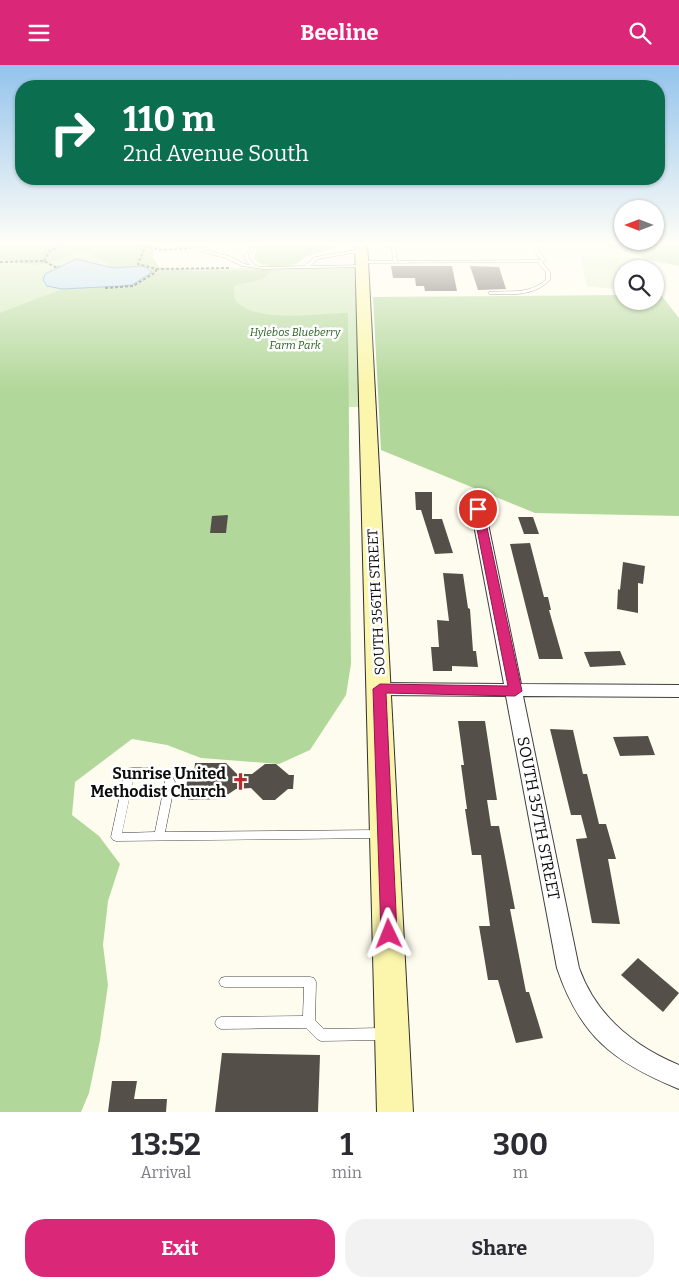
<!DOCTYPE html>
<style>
:root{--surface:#fff;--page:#f2f2f3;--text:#2b2b33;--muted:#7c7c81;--accent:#db2777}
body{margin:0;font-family:Bitter,serif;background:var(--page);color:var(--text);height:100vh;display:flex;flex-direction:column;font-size:19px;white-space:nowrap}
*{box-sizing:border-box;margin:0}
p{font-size:16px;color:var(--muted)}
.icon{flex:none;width:28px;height:28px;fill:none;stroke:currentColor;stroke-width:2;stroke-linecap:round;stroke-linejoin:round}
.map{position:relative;height:1047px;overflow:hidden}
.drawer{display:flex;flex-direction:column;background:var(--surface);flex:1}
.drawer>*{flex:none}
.banner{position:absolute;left:15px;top:15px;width:650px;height:105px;border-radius:20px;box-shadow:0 1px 4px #0004;background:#0b6e4f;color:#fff;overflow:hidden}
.needle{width:32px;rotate:270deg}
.controls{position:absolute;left:614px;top:135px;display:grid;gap:10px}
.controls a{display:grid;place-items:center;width:50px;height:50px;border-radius:50%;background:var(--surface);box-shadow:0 1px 4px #0004;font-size:25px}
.pin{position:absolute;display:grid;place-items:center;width:42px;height:42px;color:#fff;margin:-21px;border:2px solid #fff;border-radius:50%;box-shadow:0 1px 5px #0007}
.me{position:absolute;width:55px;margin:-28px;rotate:358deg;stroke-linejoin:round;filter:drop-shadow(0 0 4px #0008)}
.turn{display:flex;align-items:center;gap:18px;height:105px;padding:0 25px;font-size:22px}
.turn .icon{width:65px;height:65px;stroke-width:2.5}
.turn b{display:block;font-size:35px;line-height:42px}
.eta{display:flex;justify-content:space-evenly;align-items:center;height:85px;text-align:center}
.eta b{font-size:30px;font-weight:700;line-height:35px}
.cta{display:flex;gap:10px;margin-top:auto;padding:10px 25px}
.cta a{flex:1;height:58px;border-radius:20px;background:var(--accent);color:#fff;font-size:20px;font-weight:700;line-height:58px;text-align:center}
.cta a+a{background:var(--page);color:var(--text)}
header{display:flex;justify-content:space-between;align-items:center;height:65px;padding:0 25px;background:var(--accent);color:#fff;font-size:22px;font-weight:700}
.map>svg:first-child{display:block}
.green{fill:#cfe7ba}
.forest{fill:#b2d79a}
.pitch{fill:#e0eecb}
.water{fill:#b5d9f3;stroke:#408ac6}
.building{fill:#554f4a}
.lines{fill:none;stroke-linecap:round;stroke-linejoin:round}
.lane-casing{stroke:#404040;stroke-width:1}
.street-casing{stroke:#404040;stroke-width:2}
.secondary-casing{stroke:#2f2f2f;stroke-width:2}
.path{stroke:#2f2f2f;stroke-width:2;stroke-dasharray:3 2;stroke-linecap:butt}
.lane{fill:#fff;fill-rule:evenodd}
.street{fill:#fff;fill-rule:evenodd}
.secondary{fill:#fbf6ac;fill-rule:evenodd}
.route{fill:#db2777;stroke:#8e194d}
.labels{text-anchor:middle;stroke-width:5;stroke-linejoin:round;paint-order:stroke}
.far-park-label{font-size:11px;font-style:italic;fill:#2b6221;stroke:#fff}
.street-label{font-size:14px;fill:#0d0d0d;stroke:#fff}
.near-poi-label{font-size:16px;font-weight:bold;fill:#0d0d0d;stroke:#fff;text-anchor:end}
.near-street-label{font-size:16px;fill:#0d0d0d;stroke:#fff}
</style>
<header><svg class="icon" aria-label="menu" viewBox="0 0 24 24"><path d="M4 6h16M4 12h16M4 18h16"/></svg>Beeline<svg class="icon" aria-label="search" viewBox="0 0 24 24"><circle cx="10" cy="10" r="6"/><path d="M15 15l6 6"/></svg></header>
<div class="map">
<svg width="679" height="1047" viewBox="0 0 679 1047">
<rect width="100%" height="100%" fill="#fefcee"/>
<polygon class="green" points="0,177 120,177 109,199 113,203 107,202 84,249 156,249 172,203 362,203 367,342 38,341 0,393"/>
<g class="forest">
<path d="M0,177H151L154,187L153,193L159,202L194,206L272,205C262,219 249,215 234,221C234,228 233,235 239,239C262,258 319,248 348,248L351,599L346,630L310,685L279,699L201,693L167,680L132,674L75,717L72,750L99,771L120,799L108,836L103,880L108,920L100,975L89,1028L81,1047H0V248L62,224L121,221L143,201L113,203C76,173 78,193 42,199C27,202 15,194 0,194Z"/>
<path d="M266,177H341C332,186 320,186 308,191C303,193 300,197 295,199C285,202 258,203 254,193L257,183Z"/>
<polygon points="596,177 679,177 679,201 654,196"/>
<polygon points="622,230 622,236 655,236 655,230 661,230 679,253 679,451 535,448 381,385 373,232"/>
</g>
<polygon class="pitch" points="580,191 645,193 654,199 661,229 655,228 655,204 622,204 622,225 587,221"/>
<polygon class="water" points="76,194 113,203 143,201 152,207 132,220 121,221 62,224 47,221 43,215 45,209"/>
<g class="building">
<polygon points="391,201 452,201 457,226 425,226 424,221 416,221 415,213 393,213"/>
<polygon points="470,201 499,202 506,224 478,225"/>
<polygon points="415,427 432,427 432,454 442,454 453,488 435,489 421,445 416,445"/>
<polygon points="228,450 226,468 210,468 212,451"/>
<polygon points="518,452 533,452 539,469 524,469"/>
<polygon points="530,478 544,532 548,532 551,545 549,545 563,594 539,594 510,479"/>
<polygon points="623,497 645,501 643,519 638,518 638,548 617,544 618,524 620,525"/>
<polygon points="443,508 463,509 468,543 470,544 473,586 476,586 478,602 452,601 452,606 433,606 431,582 439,582 437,555 449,556"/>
<polygon points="620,586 626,600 590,602 584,587"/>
<polygon points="458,656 485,656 497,735 487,735 491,761 499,761 515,844 510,844 526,927 529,927 543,973 516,978 498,915 488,915 479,861 490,861 481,790 472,790 465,744 467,744 461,700 464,700"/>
<polygon points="550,664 573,665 583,709 587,709 599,759 606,759 616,794 608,794 620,859 592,858 576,774 587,773 581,750 571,750"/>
<polygon points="648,671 655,690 620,691 613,672"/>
<polygon points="195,698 226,698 237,709 252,709 265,699 276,699 289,710 294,710 293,724 288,724 275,735 263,735 251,723 236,724 221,734 188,735 190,723 186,723 188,709 194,709"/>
<polygon points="638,893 679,928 663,947 621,910"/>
<polygon points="222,988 320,990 318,1047 215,1047"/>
<polygon points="112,1016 137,1016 134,1034 167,1034 166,1047 108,1047"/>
</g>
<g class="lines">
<defs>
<g id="lane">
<polygon points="210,177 216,177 201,184 229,191 245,199 250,200 246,196 244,190 257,177 261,177 248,190 250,195 256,201 263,202 304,201 315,192 362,184 364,184 364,186 318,194 310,201 362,200 364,201 362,202 263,204 242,201 225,193 197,185 198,182"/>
<path d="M391,177H395L397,196L541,195L529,177H533L546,196L542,197L550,207V215C534,231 512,230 491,229H489V227C511,225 527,230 546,215V207L537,197L362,198L360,197L362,196H393Z"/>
<path d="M130,703H154L170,707L175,717L165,767L378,765L381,766L383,769L381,772L378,773L116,776L113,775L111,772L125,707L127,704ZM134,711H154L164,713L165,717L155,767L122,768Z"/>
<polygon points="225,912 310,912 314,913 316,917 315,955 324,964 383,963 387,965 389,969 387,973 383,975 321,976 317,974 306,963 221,964 217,962 215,958 217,954 221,952 303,951 304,922 225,922 221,921 219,917 221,913"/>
</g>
<path id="street" d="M478,440L485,444L521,619L679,620V632L523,631L579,903C596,950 633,981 679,1000V1024C613,997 580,971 557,903L506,631L379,630L373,628L371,624L373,620L379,618L504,619L471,444Z"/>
<polygon id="secondary" points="355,177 367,177 413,1047 377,1047"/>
</defs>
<use href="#lane" class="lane-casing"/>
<use href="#street" class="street-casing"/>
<use href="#secondary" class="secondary-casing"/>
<g class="path">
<polyline points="130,177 161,185 191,183"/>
<polyline points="44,196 49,187 67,177"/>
<polyline points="0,197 44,196 55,202 59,201"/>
<polyline points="156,204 230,203"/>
<polyline points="105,223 133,221 156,207 156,204 138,199 145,182"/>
</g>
<use href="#lane" class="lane"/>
<use href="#street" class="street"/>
<use href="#secondary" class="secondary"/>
</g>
<linearGradient id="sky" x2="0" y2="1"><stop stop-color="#93c3ec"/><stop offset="0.55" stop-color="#fffef7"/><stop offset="1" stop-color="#fffef7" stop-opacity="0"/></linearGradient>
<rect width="679" height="324" fill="url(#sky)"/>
<polygon class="route" points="478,441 483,444 522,626 515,631 386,628 397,869 395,874 389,877 383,874 381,869 373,624 380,619 508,621 473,444"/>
<defs>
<symbol id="church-bare" viewBox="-9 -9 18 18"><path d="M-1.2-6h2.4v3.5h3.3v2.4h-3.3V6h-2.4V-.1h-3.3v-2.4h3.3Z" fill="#b62d2c" stroke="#fff" stroke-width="2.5" paint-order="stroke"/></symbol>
</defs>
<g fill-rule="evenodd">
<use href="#church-bare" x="228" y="704" width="25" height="25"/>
</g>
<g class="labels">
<g class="far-park-label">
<text x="295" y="271">Hylebos Blueberry<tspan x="295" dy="13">Farm Park</tspan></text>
</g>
<g class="street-label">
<text transform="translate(376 537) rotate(-93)" y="5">SOUTH 356TH STREET</text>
</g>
<g class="near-poi-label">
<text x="226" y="714">Sunrise United<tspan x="226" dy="18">Methodist Church</tspan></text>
</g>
<g class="near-street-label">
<text transform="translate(539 753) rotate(79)" y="6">SOUTH 357TH STREET</text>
</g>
</g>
</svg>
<div class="controls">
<a><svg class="needle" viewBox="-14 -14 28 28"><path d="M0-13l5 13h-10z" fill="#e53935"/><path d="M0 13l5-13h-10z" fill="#7c7c81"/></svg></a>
<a><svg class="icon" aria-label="search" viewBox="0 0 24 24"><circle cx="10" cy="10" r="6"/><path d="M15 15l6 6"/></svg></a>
</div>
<div class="pin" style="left:478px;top:444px;background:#d93025"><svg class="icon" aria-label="arrive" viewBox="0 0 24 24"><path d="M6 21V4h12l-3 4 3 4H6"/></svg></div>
<svg class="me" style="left:389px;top:869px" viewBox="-20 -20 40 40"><path d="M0-17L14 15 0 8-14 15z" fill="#db2777" stroke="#fff" stroke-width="4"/></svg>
<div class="banner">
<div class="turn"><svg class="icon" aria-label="right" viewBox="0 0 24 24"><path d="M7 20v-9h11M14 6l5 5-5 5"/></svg><div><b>110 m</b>2nd Avenue South</div></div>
</div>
</div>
<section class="drawer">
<div class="eta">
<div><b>13:52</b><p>Arrival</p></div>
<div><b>1</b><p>min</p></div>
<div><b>300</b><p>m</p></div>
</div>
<div class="cta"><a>Exit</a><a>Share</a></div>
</section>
